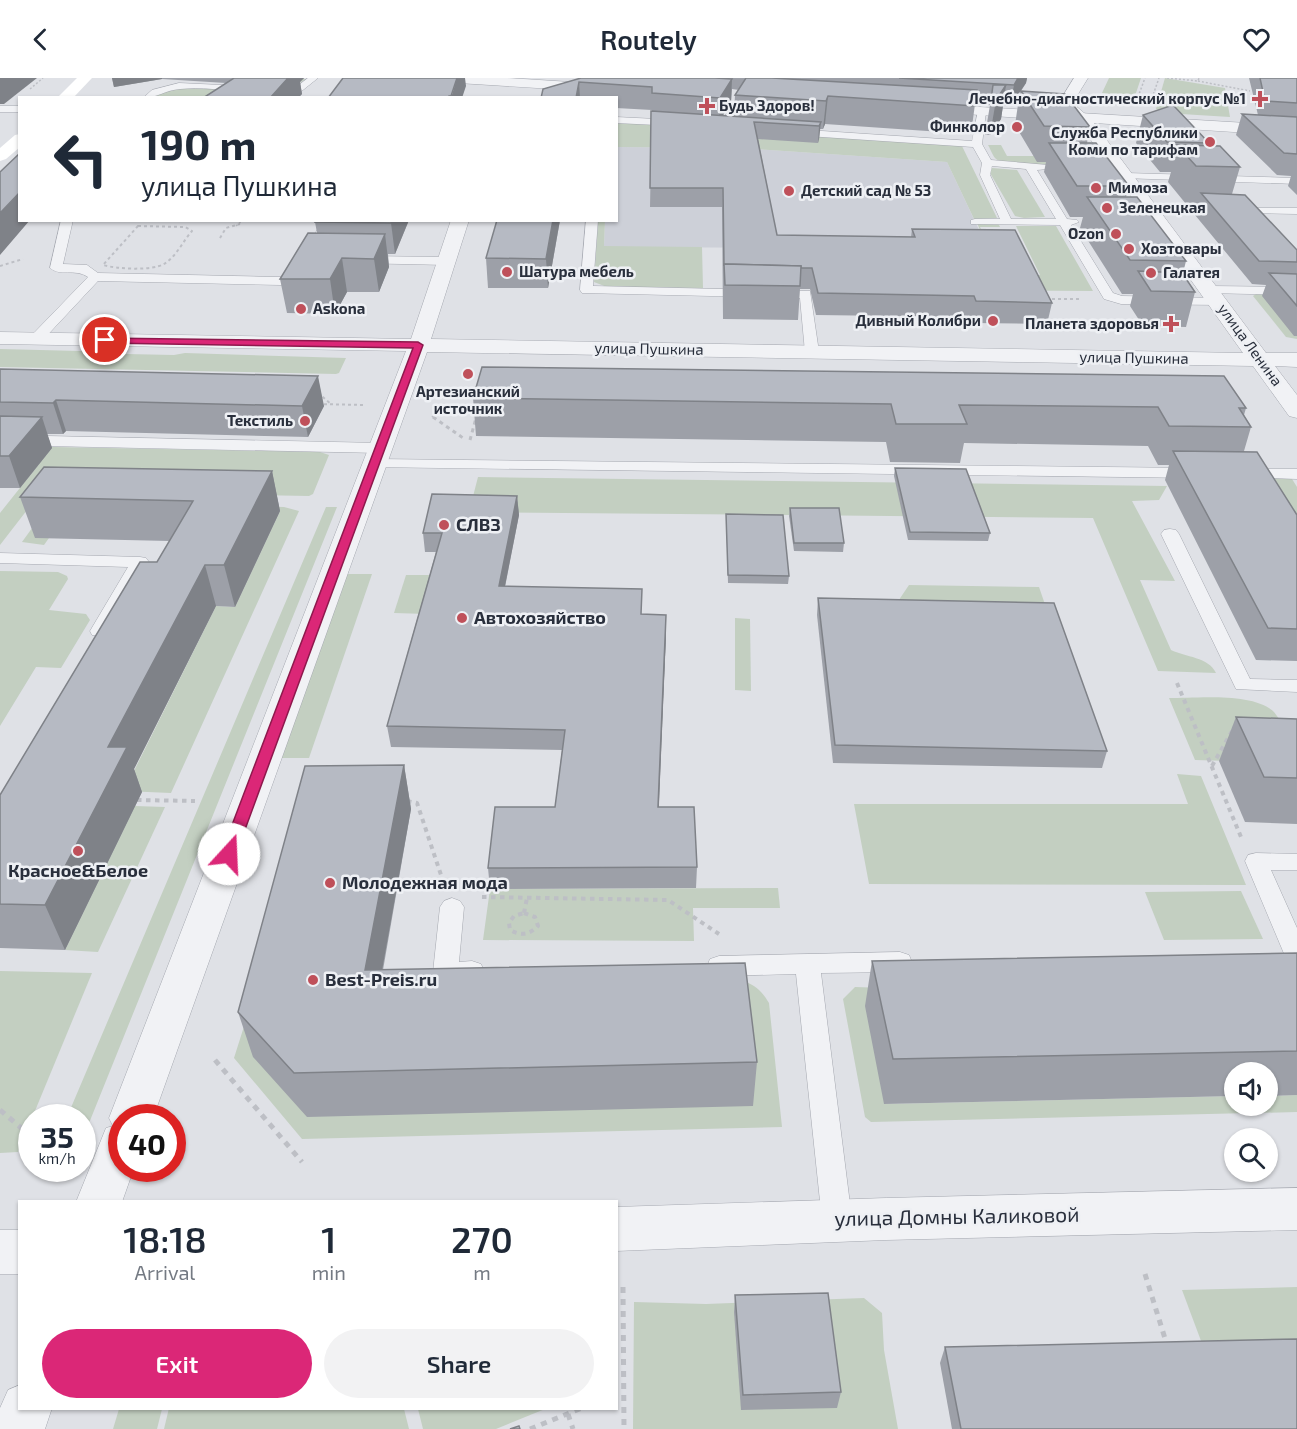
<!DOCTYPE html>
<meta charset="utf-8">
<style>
:root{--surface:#fff;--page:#f2f2f3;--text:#1f2937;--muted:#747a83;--accent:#db2777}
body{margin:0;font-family:"Exo 2",sans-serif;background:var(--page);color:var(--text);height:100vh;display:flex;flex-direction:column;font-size:22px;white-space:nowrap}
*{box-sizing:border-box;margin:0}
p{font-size:20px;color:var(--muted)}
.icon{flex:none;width:33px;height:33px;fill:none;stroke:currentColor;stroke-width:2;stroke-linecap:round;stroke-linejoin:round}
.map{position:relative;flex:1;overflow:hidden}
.sheet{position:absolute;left:18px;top:1122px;width:600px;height:210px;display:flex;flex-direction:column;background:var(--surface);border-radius:0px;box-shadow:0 2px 4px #0004}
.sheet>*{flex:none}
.guide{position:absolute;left:18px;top:18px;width:600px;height:126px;border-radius:0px;box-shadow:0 2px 4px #0004;background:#fff;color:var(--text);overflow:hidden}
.fabs{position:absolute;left:1224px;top:984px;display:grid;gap:12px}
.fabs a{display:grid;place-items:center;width:54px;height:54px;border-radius:50%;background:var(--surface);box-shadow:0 2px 4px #0004;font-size:30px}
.speed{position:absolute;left:18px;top:1026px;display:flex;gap:12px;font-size:30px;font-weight:700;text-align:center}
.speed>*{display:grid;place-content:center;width:78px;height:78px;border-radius:50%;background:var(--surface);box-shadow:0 2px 4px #0004;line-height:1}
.speed small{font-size:15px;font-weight:400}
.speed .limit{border:9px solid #d22;background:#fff;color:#111}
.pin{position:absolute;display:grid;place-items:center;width:51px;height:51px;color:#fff;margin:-26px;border:3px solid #fff;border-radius:50%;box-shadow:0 2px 6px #0007}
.me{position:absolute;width:66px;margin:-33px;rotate:20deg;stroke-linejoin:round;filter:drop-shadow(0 0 4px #0008)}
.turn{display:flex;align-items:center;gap:21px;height:126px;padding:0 24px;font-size:27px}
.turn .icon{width:78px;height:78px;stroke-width:2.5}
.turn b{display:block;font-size:42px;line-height:51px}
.eta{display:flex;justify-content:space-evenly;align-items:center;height:102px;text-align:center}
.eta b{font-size:36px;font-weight:600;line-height:42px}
.cta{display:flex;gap:12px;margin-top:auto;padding:12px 24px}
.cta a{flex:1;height:69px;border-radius:36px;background:var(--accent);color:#fff;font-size:24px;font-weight:600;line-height:69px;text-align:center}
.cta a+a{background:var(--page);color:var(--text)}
header{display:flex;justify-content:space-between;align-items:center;height:78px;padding:0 24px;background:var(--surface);font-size:27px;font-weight:600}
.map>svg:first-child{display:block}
.built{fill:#cdd0d8}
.green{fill:#c3cfc1}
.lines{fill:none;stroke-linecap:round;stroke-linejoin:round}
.service-casing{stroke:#a5a8b0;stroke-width:1}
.minor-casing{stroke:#a5a8b0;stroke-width:1}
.tertiary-casing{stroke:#a5a8b0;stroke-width:1}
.path-far4{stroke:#bdbfc5;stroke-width:1.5;stroke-dasharray:2 2;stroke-linecap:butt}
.path-far3{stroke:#bdbfc5;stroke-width:2;stroke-dasharray:3 3;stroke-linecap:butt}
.path-far2{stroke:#bdbfc5;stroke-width:3;stroke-dasharray:4 4;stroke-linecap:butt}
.path-far1{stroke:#bdbfc5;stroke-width:4;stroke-dasharray:4.5 4.5;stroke-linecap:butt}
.path{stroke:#bdbfc5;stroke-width:5;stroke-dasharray:6 6;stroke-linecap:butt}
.service{fill:#f1f2f5;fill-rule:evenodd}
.minor{fill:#f1f2f5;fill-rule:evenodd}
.tertiary{fill:#f1f2f5;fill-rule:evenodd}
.secondary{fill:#fff;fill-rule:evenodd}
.wall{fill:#9da0a8;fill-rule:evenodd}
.shaded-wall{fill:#7f8288}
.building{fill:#b6bac3;stroke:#7f8288;stroke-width:1.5}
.route{fill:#db2777;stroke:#8e194d;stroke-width:1.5}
.poi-dot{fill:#bf505a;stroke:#eef0f4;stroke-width:2}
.labels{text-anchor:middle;stroke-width:5;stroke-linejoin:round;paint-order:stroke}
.far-poi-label{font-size:15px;font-weight:bold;fill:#292f3c;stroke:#eef0f4;text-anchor:start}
.far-street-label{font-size:15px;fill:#292f3c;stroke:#eef0f4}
.poi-label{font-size:18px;font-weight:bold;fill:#292f3c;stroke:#eef0f4;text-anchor:start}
.near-street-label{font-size:21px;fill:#292f3c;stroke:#eef0f4}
</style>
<header><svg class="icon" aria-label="back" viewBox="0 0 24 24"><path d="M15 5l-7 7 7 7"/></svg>Routely<svg class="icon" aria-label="heart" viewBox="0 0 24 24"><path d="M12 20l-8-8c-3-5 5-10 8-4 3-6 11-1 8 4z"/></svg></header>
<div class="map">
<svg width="1297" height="1351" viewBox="0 0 1297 1351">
<rect width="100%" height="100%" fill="#dfe1e6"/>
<polygon class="built" points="617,69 740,70 947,84 988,171 604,169 605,143 616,142"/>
<g class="green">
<path d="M268,0L306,1L278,19L151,20C165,3 196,10 216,11L210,16Z"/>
<polygon points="1109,0 1141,0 1133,24 1102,15"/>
<polygon points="1165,0 1225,10 1230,39 1165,35 1156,31"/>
<polygon points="622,44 961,66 997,140 974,141 947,84 740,70 617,69 617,46"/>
<path d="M988,67H1001L1007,78H1042L1048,87C1035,87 1003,89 995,80C992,76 990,70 988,67Z"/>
<polygon points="992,90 1017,92 1045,139 1024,140 1015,138 990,95"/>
<polygon points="598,143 605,143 604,168 702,169 703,210 607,209 594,204"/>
<polygon points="977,145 998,145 1000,149 980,149 1002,197 1040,197 1016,148 1056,148 1093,213 964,212 995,186"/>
<polygon points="1297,215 1297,261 1286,259 1253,218 1256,216"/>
<polygon points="0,271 119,274 126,276 174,277 185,275 346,280 339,295 336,296 0,289"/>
<polygon points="0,368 320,374 329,377 313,416 309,418 44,413 41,414 0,467 0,435 39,386"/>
<path d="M478,399L1167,408L1159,422L1132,423L1175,503L1140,502L1171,572C1185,579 1209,579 1216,595L1158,593L1093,440L469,434Z"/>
<polygon points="1260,400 1292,401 1297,409 1297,457"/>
<polygon points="56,424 284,429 299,433 171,715 124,713 216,528 235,529 280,433 35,459 49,460 44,467 22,464 48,428"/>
<polygon points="326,429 337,429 83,1060 82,1040 67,1039"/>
<polygon points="0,493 58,494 67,498 68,501 49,532 86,536 90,542 61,590 36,589 0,648"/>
<polygon points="345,496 372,496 309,680 279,680"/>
<polygon points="406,497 437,497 427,536 394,535"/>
<polygon points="909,507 1039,509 1050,541 888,538"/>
<polygon points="735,540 750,541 751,613 735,612"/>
<path d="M1169,620C1197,620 1254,614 1274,634C1285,647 1291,670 1297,685L1195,682Z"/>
<polygon points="1177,696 1201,698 1246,807 869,806 854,726 1188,726"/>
<path d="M323,699L253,979L739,902C755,906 761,912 769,925L782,1049L302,1061L234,980Z"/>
<polygon points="135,728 165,729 98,874 65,872"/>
<polygon points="778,810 780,830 693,830 694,863 483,862 490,811"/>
<polygon points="1241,813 1263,861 1164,862 1145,814"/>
<polygon points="0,893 92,895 18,1074 0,1075"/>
<polygon points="855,909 886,910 885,1026 1234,1018 1234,1028 1268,1028 1268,1018 1297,1017 1297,1034 871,1044 865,1039 843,921"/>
<polygon points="1297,1209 1297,1277 1207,1279 1182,1212"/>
<polygon points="864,1220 882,1235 884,1272 898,1351 633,1351 634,1224 706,1226"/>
<polygon points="169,1330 404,1331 409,1351 164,1351"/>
<polygon points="119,1331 119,1330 162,1331 157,1351 113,1351"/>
<polygon points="418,1331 418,1330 545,1331 496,1351 423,1351"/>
</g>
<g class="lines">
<defs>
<g id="service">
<polygon points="308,0 318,0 293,20 282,20"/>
<path d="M179,5L243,8L247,11L243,14C222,12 201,9 180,11C166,12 156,20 143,20L152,12Z"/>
<polygon points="739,17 747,19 727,50 721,50 719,48"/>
<rect x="0" y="28" width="20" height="6"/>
<path d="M978,32L986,34L982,66L991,82L1048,87V91L1037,92L1067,141L1077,142L1079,144L1071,147L1113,215L1122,218L1219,220L1224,221L1225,224L1224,227L1121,226L1104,221L1060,147L971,146V142L975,141H1000L980,97L982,85L973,69L792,57L787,54L792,51L972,63ZM992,88L1026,91L1056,141H1011L990,97Z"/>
<polygon points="616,39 677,42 682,45 677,48 616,45"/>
<polygon points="1126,95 1297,100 1297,106 1122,100 1121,98"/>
<polygon points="1151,128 1225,129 1231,132 1225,135 1147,133 1145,131"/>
<polygon points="1252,130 1297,130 1297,136 1248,135 1248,131"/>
<path d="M61,142H73L63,186L87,187L98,195L281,199L291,197L323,142H334L300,203L281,207L98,203L41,264L36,265L29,261L31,258L88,199C75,190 60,199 50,190Z"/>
<polygon points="586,142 598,142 593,208 810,213 819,274 812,278 805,274 800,220 582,215 580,212"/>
<polygon points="360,178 447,179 453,183 447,187 356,185 356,179"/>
<polygon points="1210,208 1297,209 1297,217 1206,215 1204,212 1206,209"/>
<polygon points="0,357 380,365 388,370 380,375 0,367"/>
<polygon points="374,381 1195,390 1203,395 1195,400 368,389 366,386 368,383"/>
<polygon points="1244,391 1297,391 1297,401 1238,399 1236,396"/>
<polygon points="1170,451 1176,452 1179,456 1250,601 1297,602 1297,614 1236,611 1161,456 1164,452"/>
<polygon points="0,475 140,479 146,480 149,484 108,553 106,557 92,557 90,553 128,489 0,485"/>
<polygon points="1256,775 1297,776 1297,792 1271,792 1297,850 1297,888 1288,885 1285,878 1245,783 1248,777"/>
<path d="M452,820L460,823L464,829L459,884L472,883L481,886L484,893L481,900C467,904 450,905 436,901L433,894L440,829L444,823Z"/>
<polygon points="900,874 909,877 912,884 909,891 900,894 821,895 852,1142 847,1152 837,1156 827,1152 822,1142 796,896 719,898 710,895 707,888 710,881 719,878"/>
</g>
<polygon id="minor" points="1074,0 1088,0 1075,21 1077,29 1090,40 1088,43 1078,43 1063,31 1061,21"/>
<g id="tertiary">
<polygon points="435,0 508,0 602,6 609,10 602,14 442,4"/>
<polygon points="929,26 1297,48 1297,58 1094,45 1266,275 1297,275 1297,289 1275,288 1297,317 1297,340 1289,338 1253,288 427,274 153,1040 122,1040 122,1090 134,1090 122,1124 76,1124 106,1050 113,1048 109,1040 406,273 0,266 0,254 411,261 451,142 469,142 431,261 1243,275 1078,44 924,33 922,30"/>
<polygon points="1297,1110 1297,1152 886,1162 616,1173 616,1129 886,1120"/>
<rect x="0" y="1152" width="20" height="44"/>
<polygon points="20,1307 20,1330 52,1330 45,1351 0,1351 0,1330 8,1312"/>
</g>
</defs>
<use href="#service" class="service-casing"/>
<use href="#minor" class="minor-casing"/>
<use href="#tertiary" class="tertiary-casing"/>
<g class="path-far4">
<polyline points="1167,0 1198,3 1199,0"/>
<polyline points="1198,3 1250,13"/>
<polyline points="30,11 43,0"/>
<polyline points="1138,19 1145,0"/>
<polyline points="1152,20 1159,0"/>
<polyline points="236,148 243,142"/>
</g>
<g class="path-far3">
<path d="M138,148L185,149L192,153C183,163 176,179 164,186C152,193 116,191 103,187Z"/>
<polyline points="220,160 226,150 240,146"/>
<polyline points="0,188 23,181"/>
<polyline points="1046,221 1080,221"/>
<polyline points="318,315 331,326"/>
<polyline points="318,326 365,327"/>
<polyline points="432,338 435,340"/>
</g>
<g class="path-far2">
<polyline points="433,339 463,360"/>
<polyline points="470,362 476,340"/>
</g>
<g class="path-far1">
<polyline points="1177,605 1241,759"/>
<polyline points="1212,688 1232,653"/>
<polyline points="137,722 195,723"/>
<polyline points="407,723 417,725 443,803"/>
<polyline points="482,819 668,822 719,856"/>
<path d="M524,835L535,839L538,848C529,857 521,858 510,852L509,845L514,838Z"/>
<polyline points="524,835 527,820"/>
</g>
<g class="path">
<polyline points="215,982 302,1084"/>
<polyline points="0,1032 32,1059"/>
<polyline points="1145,1196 1167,1267"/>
<polyline points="623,1209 624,1351"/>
<polyline points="568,1336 573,1351"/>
<polyline points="530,1351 582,1330"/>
</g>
<use href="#service" class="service"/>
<use href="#minor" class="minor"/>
<use href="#tertiary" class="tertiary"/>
<g class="secondary">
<polygon points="77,0 92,0 73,20 57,20"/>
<polygon points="20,56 20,69 6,81 0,83 0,70 15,57"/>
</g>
</g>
<g class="wall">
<polygon points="112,0 304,0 300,4 302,16 298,20 203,20 226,5 162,1 114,9"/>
<path d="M581,0H1027L1026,5L1021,13L1090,49L1087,65L1129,108L1126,119L1186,183L1183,195L1195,214L1186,249L1143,248L1130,228L1133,216H1122L1080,150L1083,139H1070L1044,94L1046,84H1037L1015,47L1020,13L1010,28H1003L1001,41L990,57H985L990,27L975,26L971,56L825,46L823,51H820L819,61L818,65L758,61L777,157L911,159L912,151L1052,225L1047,246L972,245L971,239L816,237L810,211H800L798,242L723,241L722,129H650L652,32L616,30V20H541ZM732,11L739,12L735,17L734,38L723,37L731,24Z"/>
<polygon points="1249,0 1297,0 1297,117 1288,108 1291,98 1277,97 1236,57 1242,36 1258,37"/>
<polygon points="1143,37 1209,65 1208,68 1240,89 1232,116 1297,172 1297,258 1294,258 1262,218 1266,207 1252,206 1195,137 1198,126 1186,126 1168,104 1171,94 1160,94 1136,65"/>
<polygon points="409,142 395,176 388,176 389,189 379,214 347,214 335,236 287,235 280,201 317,155 315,144"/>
<polygon points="497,142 560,142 548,210 488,210 486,180"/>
<polygon points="0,291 324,328 308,359 66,353 63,356 47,356 52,370 20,410 0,410"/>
<polygon points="473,320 1246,330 1244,337 1251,349 1244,373 1297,437 1297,583 1256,582 1165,402 1169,387 1158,387 1148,368 964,365 960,385 890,384 886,364 476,358"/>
<polygon points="895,390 990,455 988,463 908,462 894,398"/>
<polygon points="272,393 280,433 235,529 216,528 134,691 142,714 65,872 0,870 0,717 157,484 170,463 35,460 20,419"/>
<polygon points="517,418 519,437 505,509 642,536 666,557 658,729 697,789 696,810 490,811 488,790 555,729 562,672 391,669 387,648 436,474 425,474 423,455"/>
<polygon points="790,430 844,465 843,474 794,473 789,438"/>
<polygon points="726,436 789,498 788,506 728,505"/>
<polygon points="818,520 1107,673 1102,690 833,685 817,537"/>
<polygon points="1236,639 1297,641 1297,746 1245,744 1219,683"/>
<polygon points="404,687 411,731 383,892 757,984 753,1028 307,1039 253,979 238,934"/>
<polygon points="1297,875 1297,1017 1268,1018 1268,994 1234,994 1234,1018 884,1026 865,928 872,883"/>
<polygon points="735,1217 841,1314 837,1330 741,1332 734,1234"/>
<polygon points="945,1269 1297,1351 952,1351 940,1285"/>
</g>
<g class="shaded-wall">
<polygon points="0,0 37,0 4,26 0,26"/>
<polygon points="112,0 162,0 162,1 114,9"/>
<polygon points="278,0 304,0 300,4 302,16 298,20 270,20"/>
<polygon points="457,0 465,0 466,8 462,20 451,20"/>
<polygon points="1018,0 1027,0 1026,5 1010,28 1014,7"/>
<polygon points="732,1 731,24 719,44 720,20"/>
<polygon points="579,4 580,20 576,20"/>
<polygon points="1006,7 1001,41 990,57 996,22"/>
<polygon points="828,18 825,46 823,51 826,23"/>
<polygon points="821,44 819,61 818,65 819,48"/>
<polygon points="20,114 20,142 30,142 0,177 0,135"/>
<polygon points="392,142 409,142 395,176 391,145"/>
<polygon points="553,142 560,142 548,210 546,181"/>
<polygon points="385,156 389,189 379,214 374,181"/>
<polygon points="342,180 347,214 335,236 330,201"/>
<polygon points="318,298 324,328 308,359 302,328"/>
<polygon points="56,322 66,353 63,356 53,325"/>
<polygon points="42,339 52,370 20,410 9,378"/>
<polygon points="272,393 280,433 235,529 224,487"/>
<polygon points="517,418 519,437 501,528 499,508"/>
<polygon points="205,487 216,528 134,691 142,714 65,872 45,827 108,669"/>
<polygon points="666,537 666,557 658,750 658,729"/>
<polygon points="404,687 411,731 374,937 365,892"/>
</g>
<g class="building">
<polygon points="234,0 288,0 270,20 203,20"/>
<polygon points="343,0 457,0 451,18 449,18 448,20 328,20"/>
<polygon points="581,0 715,0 732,1 720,20 652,15 652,9 579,4 576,20 541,20 543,11"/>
<polygon points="746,0 772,0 977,12 975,28 828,18 826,23 735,17"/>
<polygon points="899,0 1018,0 1014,7"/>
<polygon points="1260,0 1297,0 1297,25 1265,23"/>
<polygon points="993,7 1006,7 996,22 991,22"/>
<polygon points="1021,13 1065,16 1090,49 1044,48"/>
<polygon points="1173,27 1209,65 1167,64 1143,37"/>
<polygon points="651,33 821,44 819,48 754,44 777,157 915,159 912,151 1015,152 1052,225 976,223 974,218 818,215 812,190 801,190 801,188 724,186 724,188 723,110 650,110"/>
<polygon points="1242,36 1297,39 1297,76 1284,75"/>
<polygon points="1049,65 1096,65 1129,108 1077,108"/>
<polygon points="1177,67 1220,68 1240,89 1196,88"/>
<polygon points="20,75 20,114 0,135 0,94"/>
<polygon points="1201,115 1245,117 1297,172 1297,184 1259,183"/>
<polygon points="1087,119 1137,119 1186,183 1130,182"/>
<polygon points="316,142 392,142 391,145 315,144"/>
<polygon points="497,142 553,142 546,181 486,180"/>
<polygon points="308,155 385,156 374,181 342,180 330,201 280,201"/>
<polygon points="724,186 801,188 800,208 725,207"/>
<polygon points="1138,193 1182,195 1195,214 1151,213"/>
<polygon points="1269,195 1297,196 1297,228"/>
<polygon points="482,289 1224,298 1246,330 1239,330 1251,349 1169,348 1158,329 959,327 967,346 896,346 891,326 473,320"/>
<polygon points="0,291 318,298 302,328 56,322 53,325 0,324"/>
<polygon points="0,338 42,339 9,378 0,378"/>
<polygon points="1173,373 1257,374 1297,437 1297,551 1268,550"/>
<polygon points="44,389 272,393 224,487 205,487 108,669 127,669 45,827 0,826 0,717 140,484 157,484 193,423 20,419"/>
<polygon points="895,390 966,391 990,455 910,454"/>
<polygon points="432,416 517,418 499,508 642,511 641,536 666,537 658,729 694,729 697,789 488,790 495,729 555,729 565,652 387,648 442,455 423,455"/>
<polygon points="790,430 839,430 844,465 794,465"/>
<polygon points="726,436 783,437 789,498 728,497"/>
<polygon points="818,520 1054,525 1107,673 835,667"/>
<polygon points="1236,639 1297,641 1297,700 1264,699"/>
<polygon points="404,687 365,892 745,885 757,984 294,995 238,934 305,688"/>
<polygon points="1297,875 1297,973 893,981 872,883"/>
<polygon points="828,1215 841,1314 743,1317 735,1217"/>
<polygon points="1297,1261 1297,1351 961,1351 945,1269"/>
<polygon points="519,1348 520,1351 510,1351"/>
</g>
<polygon class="route" points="102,260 418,264 423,267 236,776 229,782 221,776 413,270 105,265 101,262"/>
<g class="poi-dot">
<path d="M1257 12h6v6h6v6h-6v6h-6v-6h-6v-6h6z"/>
<path d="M704 19h6v6h6v6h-6v6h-6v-6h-6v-6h6z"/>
<circle cx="1017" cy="49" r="6"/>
<circle cx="1210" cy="64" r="6"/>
<circle cx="1096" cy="110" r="6"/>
<circle cx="789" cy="113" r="6"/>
<circle cx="1107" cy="130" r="6"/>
<circle cx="1116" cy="156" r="6"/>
<circle cx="1129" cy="171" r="6"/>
<circle cx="507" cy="194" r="6"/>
<circle cx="1151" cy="195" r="6"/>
<circle cx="301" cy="231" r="6"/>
<circle cx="993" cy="243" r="6"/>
<path d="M1168 237h6v6h6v6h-6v6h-6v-6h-6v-6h6z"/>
<circle cx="468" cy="296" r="6"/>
<circle cx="305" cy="343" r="6"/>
<circle cx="444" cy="447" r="6"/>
<circle cx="462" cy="540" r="6"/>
<circle cx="78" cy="773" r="6"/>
<circle cx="330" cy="805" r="6"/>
<circle cx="313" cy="902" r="6"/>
</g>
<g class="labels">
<g class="far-poi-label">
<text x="1246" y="26" text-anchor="end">Лечебно-диагностический корпус №1</text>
<text x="719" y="33">Будь Здоров!</text>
<text x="1005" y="54" text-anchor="end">Финколор</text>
<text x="1198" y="60" text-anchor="end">Служба Республики<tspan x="1198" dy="17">Коми по тарифам</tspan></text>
<text x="1108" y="115">Мимоза</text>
<text x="801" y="118">Детский сад № 53</text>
<text x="1119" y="135">Зеленецкая</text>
<text x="1104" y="161" text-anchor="end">Ozon</text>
<text x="1141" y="176">Хозтовары</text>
<text x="519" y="199">Шатура мебель</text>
<text x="1163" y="200">Галатея</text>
<text x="313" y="236">Askona</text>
<text x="981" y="248" text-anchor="end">Дивный Колибри</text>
<text x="1159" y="251" text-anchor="end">Планета здоровья</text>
<text x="468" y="319" text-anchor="middle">Артезианский<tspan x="468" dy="17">источник</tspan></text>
<text x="293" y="348" text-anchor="end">Текстиль</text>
</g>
<g class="far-street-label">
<text transform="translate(1250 267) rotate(54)" y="5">улица Ленина</text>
<text transform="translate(649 271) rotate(1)" y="5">улица Пушкина</text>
<text transform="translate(1134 280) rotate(1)" y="5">улица Пушкина</text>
</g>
<g class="poi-label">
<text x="456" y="453">СЛВЗ</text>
<text x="474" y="546">Автохозяйство</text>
<text x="78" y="799" text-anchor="middle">Красное&amp;Белое</text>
<text x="342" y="811">Молодежная мода</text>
<text x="325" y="908">Best-Preis.ru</text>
</g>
<g class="near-street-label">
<text transform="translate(957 1139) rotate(-1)" y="7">улица Домны Каликовой</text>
</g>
</g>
</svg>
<div class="fabs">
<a><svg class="icon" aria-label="sound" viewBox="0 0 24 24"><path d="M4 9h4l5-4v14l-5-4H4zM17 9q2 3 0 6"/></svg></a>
<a><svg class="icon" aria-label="search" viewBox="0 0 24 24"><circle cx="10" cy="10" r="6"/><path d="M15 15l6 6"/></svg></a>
</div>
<div class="speed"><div>35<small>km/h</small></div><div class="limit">40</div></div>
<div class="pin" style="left:105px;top:262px;background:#d93025"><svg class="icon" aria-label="arrive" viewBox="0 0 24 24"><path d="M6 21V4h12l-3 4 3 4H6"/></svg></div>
<svg class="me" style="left:229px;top:776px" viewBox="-20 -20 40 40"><circle r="19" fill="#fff"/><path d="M0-13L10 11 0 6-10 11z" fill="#db2777"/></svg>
<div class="guide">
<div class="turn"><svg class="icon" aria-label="left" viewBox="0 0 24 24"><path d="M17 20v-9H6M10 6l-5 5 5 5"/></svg><div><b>190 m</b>улица Пушкина</div></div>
</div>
<section class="sheet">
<div class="eta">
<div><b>18:18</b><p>Arrival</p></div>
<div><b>1</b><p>min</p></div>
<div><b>270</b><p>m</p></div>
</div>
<div class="cta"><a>Exit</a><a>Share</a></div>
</section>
</div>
